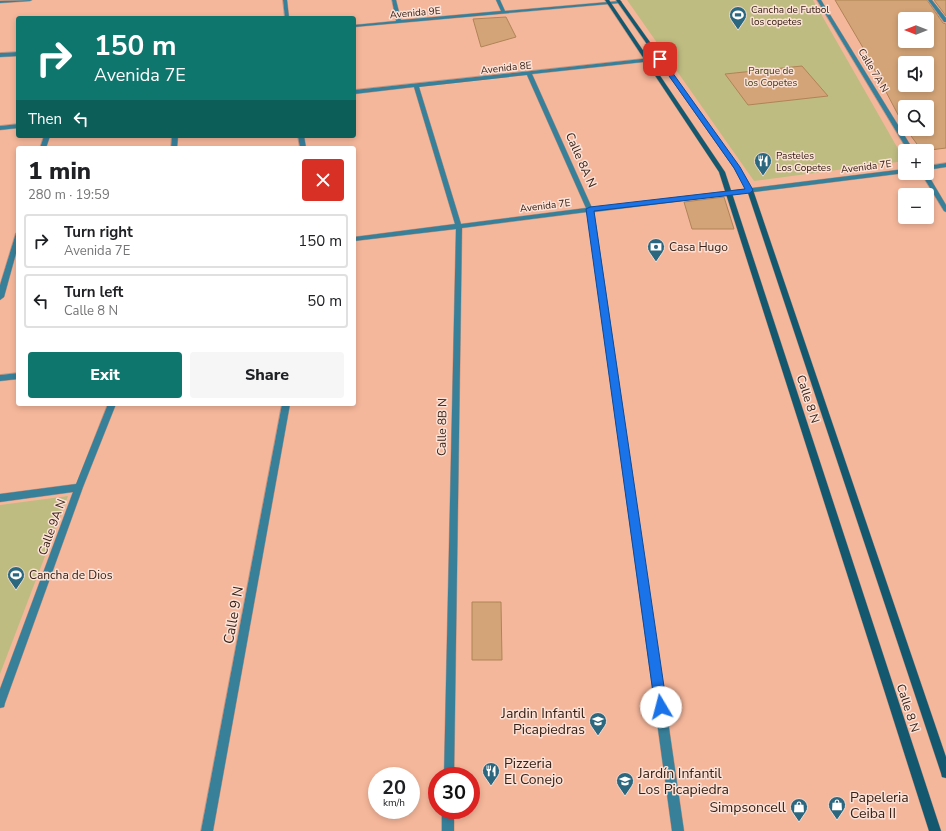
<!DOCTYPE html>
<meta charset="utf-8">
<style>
:root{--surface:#fff;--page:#f6f6f6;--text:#202124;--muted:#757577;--line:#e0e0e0;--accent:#0f766e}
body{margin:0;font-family:"Nunito Sans",sans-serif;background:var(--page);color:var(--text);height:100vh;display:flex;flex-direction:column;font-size:15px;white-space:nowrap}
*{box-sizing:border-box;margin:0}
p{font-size:13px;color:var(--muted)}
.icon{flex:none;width:22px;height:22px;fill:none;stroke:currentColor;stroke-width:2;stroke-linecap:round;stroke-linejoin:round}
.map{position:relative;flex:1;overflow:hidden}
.side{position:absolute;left:16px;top:146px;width:340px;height:260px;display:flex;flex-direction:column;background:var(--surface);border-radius:4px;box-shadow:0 2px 6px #0003}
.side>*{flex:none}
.hud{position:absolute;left:16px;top:16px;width:340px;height:122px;border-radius:4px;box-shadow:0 2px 6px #0003;background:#0f766e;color:#fff;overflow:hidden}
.needle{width:26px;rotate:270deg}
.controls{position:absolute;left:898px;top:12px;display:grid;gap:8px}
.controls a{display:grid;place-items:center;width:36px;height:36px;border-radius:4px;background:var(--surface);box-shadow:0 2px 6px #0003;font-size:20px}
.speed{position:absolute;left:368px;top:767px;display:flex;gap:8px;font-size:20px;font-weight:700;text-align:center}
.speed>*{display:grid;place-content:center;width:52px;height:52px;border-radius:50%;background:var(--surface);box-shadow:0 2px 6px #0003;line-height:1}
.speed small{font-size:10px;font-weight:400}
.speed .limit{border:6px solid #d22;background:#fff;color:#111}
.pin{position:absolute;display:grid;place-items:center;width:34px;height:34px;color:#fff;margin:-17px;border-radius:8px;box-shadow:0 2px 6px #0006}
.me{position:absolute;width:44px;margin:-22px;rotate:352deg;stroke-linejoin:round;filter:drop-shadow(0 0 3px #0008)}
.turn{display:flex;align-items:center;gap:14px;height:84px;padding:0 12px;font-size:18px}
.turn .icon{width:52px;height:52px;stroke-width:2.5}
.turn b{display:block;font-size:28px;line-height:34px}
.then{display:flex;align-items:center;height:38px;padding:0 12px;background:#0003;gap:8px;font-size:15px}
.round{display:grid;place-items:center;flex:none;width:42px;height:42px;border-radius:4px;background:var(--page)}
.summary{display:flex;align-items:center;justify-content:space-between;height:68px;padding:0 12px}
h1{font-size:24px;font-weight:800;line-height:30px}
.cta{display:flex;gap:8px;margin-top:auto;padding:8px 12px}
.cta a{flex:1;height:46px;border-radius:4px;background:var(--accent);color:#fff;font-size:16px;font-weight:800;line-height:46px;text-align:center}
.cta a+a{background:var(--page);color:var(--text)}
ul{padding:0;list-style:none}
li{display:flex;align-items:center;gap:12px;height:54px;margin:0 8px 6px;padding:0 4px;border:2px solid var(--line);border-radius:4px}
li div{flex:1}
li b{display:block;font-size:15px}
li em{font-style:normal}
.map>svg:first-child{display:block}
.green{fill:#bfbc82}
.building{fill:#d3a477;stroke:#b08357;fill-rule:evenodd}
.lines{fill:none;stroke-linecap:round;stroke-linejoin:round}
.street-casing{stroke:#cb967e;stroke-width:1}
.secondary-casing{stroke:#cb967e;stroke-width:1}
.street{fill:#38809a;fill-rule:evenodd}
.secondary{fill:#14586f;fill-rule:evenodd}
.route{fill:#1a73e8;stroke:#114b97}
.labels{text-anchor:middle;stroke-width:3;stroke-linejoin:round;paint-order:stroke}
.far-poi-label{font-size:10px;fill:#382116;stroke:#fbe1d6;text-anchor:start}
.far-street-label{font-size:10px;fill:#382116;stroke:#fbe1d6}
.far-park-label{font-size:10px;fill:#423f15;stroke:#fbe1d6}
.street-label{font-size:12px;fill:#382116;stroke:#fbe1d6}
.poi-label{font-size:12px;fill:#382116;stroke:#fbe1d6;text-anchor:start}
.near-street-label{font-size:14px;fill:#382116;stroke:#fbe1d6}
.near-poi-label{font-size:14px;fill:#382116;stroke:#fbe1d6;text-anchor:start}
</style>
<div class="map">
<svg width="946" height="831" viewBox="0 0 946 831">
<rect width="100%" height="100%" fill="#f5b79b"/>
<g class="green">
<polygon points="627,0 813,0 905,161 754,181"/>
<polygon points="68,496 0,674 0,505"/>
</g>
<g class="building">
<path d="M835,0H927L943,23L946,24V148L922,151L906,129H927V107H905V128L862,46ZM905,19H927V41H905ZM905,63H927V85H905Z"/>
<polygon points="934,0 946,0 946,16"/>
<polygon points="506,17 516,37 481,47 473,19"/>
<polygon points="802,66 828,96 748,105 725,74"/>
<polygon points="724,197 734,229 692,229 684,202"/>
<polygon points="472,602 501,602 502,660 472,660"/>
</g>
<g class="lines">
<defs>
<g id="street">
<polygon points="32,0 30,1 0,3 0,1"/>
<polygon points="283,0 287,0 289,18 285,18"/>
<polygon points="392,0 396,0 401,20 501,11 496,0 500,0 505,11 620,1 622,2 620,3 354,27 354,25 396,21"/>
<polygon points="817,0 821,0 914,151 908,151"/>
<polygon points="928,0 932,0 946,18 946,22 944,22"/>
<polygon points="18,52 18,56 0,57 0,53"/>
<path d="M660,57L663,59L662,60L532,74L592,208L905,169V173L594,212L684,831H672L587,212L462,228L454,776H444L456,229L354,241V237L455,224L414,87L354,94V90ZM527,75L586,208L461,224L419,87Z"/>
<polygon points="18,124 18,128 0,130 0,126"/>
<polygon points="44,136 50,136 46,148 40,148"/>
<polygon points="172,136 178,136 177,148 171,148"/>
<polygon points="298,136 304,136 306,148 300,148"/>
<polygon points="946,163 946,167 927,170 927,166"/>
<polygon points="921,173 927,173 946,205 946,212 944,211"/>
<polygon points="16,233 18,233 18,246 4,297 0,300 0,285"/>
<polygon points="18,373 18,379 0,381 0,375"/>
<polygon points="108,404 116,404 83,487 5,703 4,707 0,708 0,689 73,492 0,502 0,494 76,484"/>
<polygon points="282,404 290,404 213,831 201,831"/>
<rect x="442" y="810" width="12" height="21"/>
</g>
<g id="secondary">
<polygon points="605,0 609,0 725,172 941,831 929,831 719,172"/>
<polygon points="616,0 620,0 739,167 753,190 946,757 946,778 942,777 941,773 747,190 734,168"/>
</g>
</defs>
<use href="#street" class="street-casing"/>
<use href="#secondary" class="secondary-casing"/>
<use href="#street" class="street"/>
<use href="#secondary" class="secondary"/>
</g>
<polygon class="route" points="660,57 662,58 740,167 753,190 750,193 594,211 667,707 665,711 661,713 657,711 655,707 586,209 590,207 745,189 734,168 657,59"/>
<defs>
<symbol id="stadium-pin" viewBox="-11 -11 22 30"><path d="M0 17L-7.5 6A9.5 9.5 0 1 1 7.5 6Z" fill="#2b687f" stroke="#fbe1d6"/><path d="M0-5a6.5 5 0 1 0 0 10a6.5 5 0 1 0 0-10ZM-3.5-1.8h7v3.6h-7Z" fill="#fff"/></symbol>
<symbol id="restaurant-pin" viewBox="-11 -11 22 30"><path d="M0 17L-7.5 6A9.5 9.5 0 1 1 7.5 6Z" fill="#2b687f" stroke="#fbe1d6"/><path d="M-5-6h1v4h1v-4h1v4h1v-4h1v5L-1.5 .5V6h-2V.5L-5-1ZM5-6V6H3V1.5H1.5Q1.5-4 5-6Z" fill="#fff"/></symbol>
<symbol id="bank-pin" viewBox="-11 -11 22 30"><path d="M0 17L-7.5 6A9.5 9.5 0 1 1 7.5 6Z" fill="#2b687f" stroke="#fbe1d6"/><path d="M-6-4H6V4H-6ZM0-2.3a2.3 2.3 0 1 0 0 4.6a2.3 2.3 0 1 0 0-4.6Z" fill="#fff"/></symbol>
<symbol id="school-pin" viewBox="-11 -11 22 30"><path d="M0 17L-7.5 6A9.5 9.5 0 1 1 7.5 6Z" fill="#2b687f" stroke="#fbe1d6"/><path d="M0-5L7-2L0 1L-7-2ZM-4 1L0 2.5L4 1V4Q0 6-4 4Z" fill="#fff"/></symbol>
<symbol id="shop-pin" viewBox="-11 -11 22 30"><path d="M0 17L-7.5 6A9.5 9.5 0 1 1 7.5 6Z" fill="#2b687f" stroke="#fbe1d6"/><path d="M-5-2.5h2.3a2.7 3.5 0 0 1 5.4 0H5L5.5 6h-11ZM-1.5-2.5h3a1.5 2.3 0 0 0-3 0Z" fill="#fff"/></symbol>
</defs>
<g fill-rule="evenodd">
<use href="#stadium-pin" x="728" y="5" width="20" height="27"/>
<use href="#restaurant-pin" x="753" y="151" width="20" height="27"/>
<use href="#bank-pin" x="646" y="237" width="20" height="27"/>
<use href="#stadium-pin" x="6" y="565" width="20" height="27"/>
<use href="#school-pin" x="588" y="711" width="20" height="27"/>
<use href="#restaurant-pin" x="481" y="761" width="20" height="27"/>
<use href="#school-pin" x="615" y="771" width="20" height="27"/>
<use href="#shop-pin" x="827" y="795" width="20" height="27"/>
<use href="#shop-pin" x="789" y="797" width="20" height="27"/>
</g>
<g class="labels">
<g class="far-poi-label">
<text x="751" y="13">Cancha de Futbol<tspan x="751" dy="12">los copetes</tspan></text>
<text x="776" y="159">Pasteles<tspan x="776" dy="12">Los Copetes</tspan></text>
</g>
<g class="far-street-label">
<text transform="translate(415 12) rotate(-5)" y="4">Avenida 9E</text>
<text transform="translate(506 67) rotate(-6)" y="4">Avenida 8E</text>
<text transform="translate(874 70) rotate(59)" y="4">Calle 7A N</text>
<text transform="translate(866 166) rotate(-7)" y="4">Avenida 7E</text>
<text transform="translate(545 205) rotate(-7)" y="4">Avenida 7E</text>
</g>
<g class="far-park-label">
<text x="771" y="74">Parque de<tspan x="771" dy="12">los Copetes</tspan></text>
</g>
<g class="street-label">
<text transform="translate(581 160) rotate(66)" y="4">Calle 8A N</text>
<text transform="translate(808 399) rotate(72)" y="4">Calle 8 N</text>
<text transform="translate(442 427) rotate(-89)" y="4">Calle 8B N</text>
<text transform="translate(52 527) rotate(-70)" y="4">Calle 9A N</text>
<text transform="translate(908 708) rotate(72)" y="4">Calle 8 N</text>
</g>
<g class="poi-label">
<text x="669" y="251">Casa Hugo</text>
<text x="29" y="579">Cancha de Dios</text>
</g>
<g class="near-street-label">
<text transform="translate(233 615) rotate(-80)" y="5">Calle 9 N</text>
</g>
<g class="near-poi-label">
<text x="585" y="718" text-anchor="end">Jardin Infantil<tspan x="585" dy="16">Picapiedras</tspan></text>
<text x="504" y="768">Pizzeria<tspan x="504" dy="16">El Conejo</tspan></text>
<text x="638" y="778">Jardín Infantil<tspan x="638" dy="16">Los Picapiedra</tspan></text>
<text x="850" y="802">Papeleria<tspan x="850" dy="16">Ceiba II</tspan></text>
<text x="786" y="812" text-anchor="end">Simpsoncell</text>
</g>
</g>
</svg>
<div class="controls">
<a><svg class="needle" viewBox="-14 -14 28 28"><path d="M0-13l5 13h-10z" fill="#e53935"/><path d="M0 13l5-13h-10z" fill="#757577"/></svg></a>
<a><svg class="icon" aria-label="sound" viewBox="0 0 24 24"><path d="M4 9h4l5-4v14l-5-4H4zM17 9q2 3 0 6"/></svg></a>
<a><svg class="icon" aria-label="search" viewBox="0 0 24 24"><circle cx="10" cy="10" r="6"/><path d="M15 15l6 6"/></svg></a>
<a>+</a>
<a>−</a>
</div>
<div class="speed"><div>20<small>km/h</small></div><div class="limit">30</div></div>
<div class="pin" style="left:660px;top:59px;background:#d93025"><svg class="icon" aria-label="arrive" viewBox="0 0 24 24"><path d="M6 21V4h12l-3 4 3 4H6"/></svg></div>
<svg class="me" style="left:661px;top:707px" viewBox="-20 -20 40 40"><circle r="19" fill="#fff"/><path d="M0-13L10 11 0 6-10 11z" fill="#1a73e8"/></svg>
<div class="hud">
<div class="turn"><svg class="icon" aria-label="right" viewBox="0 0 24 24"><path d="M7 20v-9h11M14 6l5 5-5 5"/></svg><div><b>150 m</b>Avenida 7E</div></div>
<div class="then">Then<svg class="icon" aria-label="left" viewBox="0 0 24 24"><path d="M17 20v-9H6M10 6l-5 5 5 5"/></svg></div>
</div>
<section class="side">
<div class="summary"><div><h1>1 min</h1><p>280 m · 19:59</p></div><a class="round" style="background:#d93025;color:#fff"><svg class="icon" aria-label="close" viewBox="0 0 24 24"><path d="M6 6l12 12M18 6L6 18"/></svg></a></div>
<ul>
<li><svg class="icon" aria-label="right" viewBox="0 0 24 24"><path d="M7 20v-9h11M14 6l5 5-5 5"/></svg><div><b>Turn right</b><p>Avenida 7E</p></div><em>150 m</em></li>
<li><svg class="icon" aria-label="left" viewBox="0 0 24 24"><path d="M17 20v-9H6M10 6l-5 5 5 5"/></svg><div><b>Turn left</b><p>Calle 8 N</p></div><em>50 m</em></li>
</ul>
<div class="cta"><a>Exit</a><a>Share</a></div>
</section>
</div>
